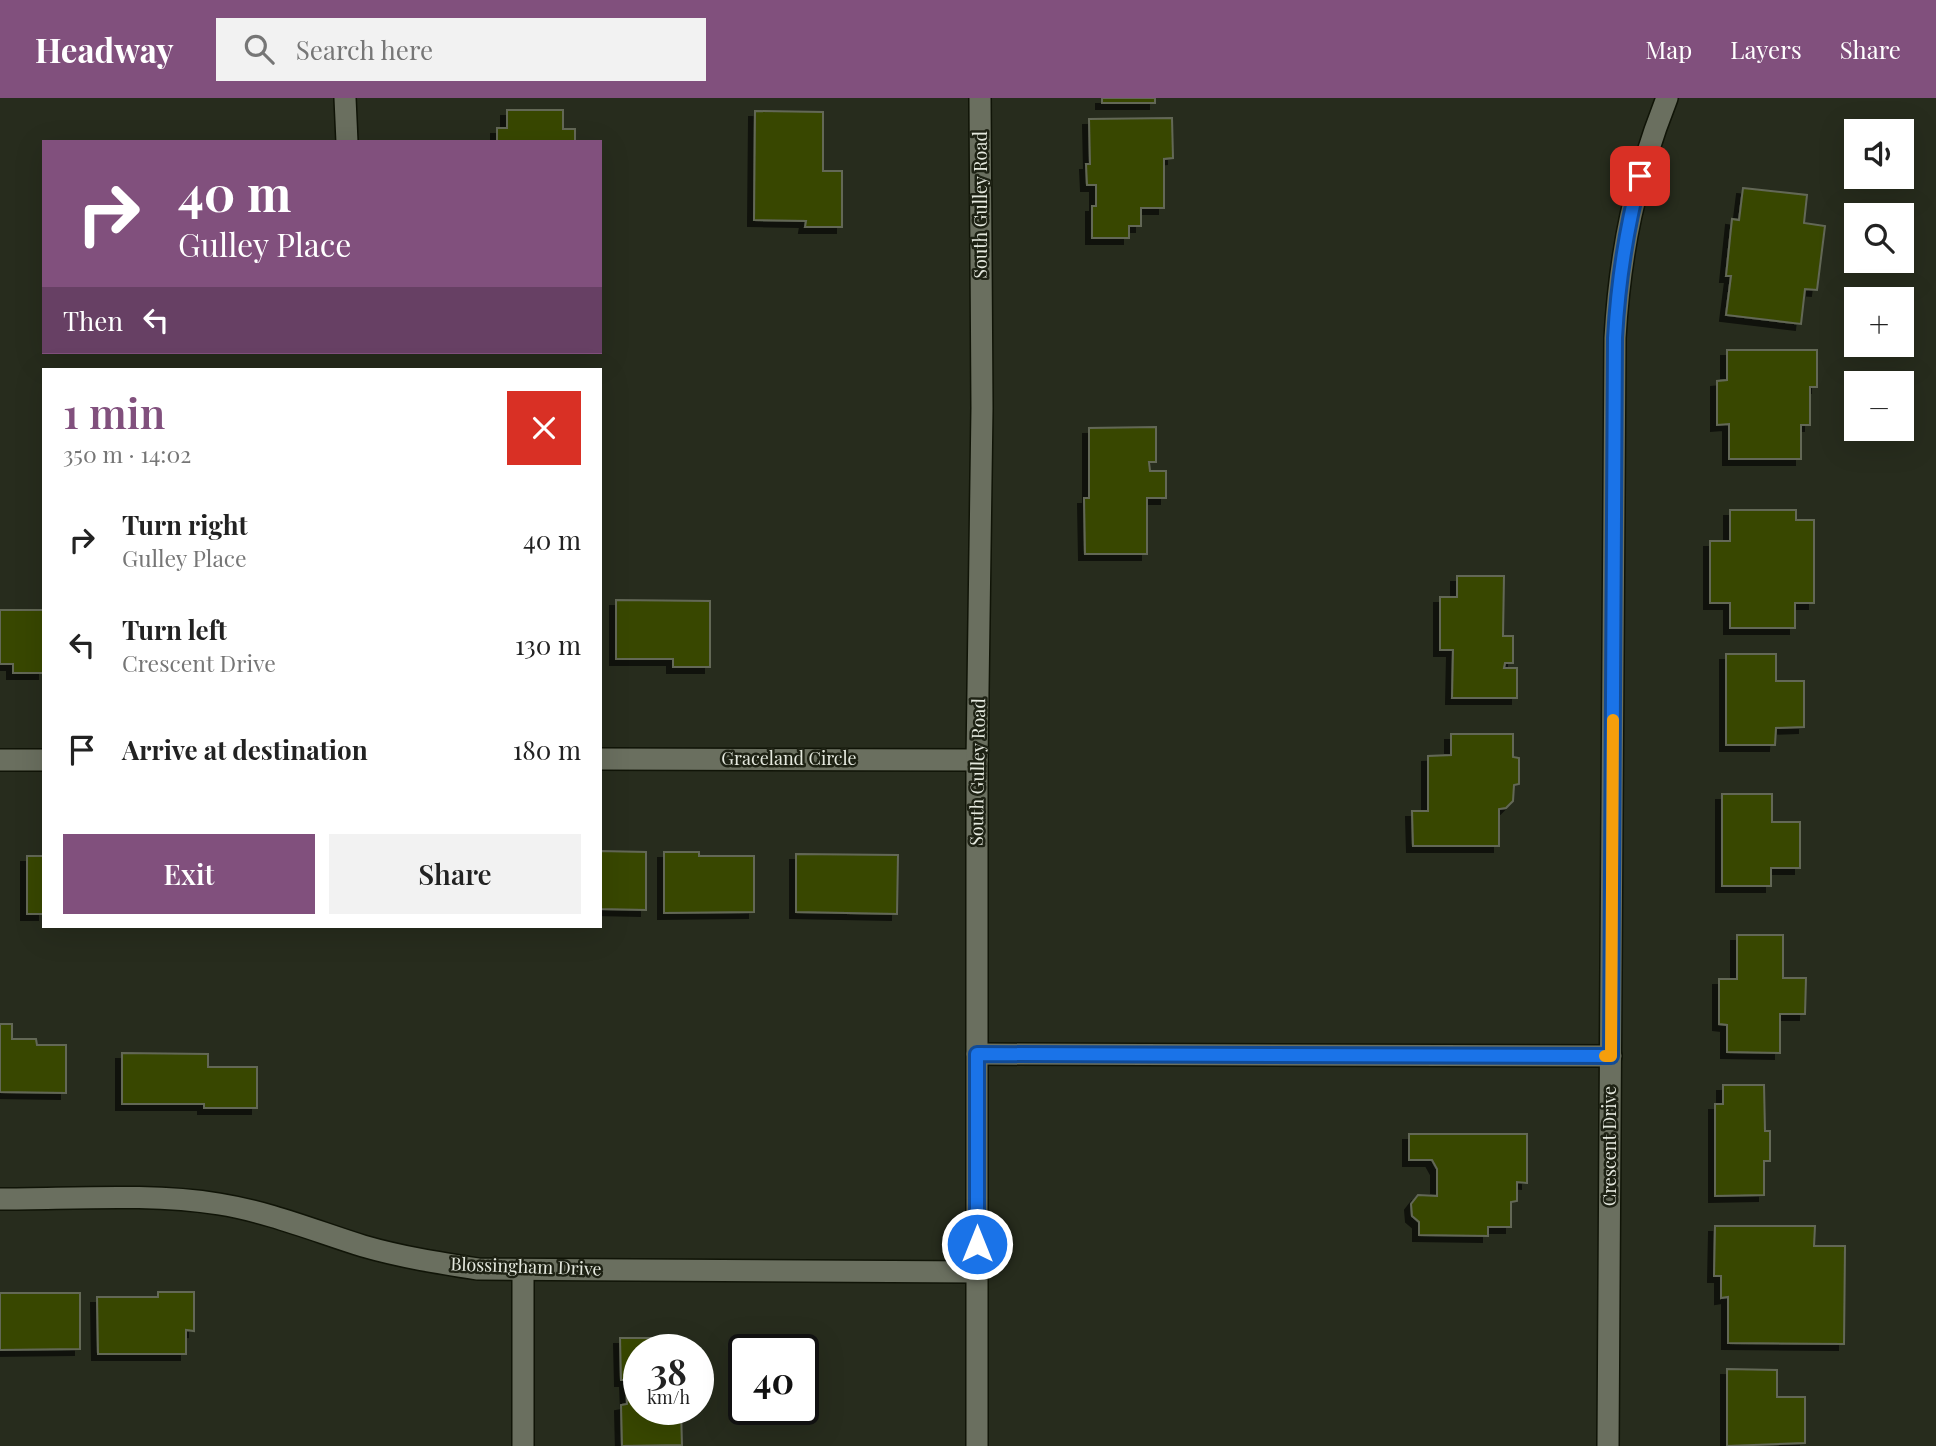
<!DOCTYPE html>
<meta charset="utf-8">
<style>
:root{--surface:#fff;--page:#f2f2f2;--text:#222;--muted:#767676;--accent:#81507d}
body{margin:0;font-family:"Playfair Display",serif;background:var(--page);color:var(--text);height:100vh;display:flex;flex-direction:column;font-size:26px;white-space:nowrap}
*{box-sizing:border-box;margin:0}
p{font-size:23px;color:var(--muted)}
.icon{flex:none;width:38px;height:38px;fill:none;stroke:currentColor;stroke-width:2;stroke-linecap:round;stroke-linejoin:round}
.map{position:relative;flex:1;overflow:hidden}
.sheet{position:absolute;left:42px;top:270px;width:560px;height:560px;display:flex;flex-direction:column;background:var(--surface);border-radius:0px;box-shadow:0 7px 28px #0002}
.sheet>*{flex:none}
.hud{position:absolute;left:42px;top:42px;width:560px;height:214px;border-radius:0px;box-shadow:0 7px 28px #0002;background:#81507d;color:#fff;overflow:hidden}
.controls{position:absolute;left:1844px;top:21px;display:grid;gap:14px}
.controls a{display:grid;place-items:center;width:70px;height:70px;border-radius:0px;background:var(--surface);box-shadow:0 7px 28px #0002;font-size:35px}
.speed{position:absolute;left:623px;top:1236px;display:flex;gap:14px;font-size:35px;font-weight:700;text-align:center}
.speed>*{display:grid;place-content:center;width:91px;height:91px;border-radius:50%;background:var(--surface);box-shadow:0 7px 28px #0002;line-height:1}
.speed small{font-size:18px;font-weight:400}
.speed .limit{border:4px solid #111;border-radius:10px;background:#fff;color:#111}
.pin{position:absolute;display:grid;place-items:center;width:60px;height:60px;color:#fff;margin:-30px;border-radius:14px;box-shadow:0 4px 10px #0006}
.me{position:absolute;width:77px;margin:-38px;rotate:0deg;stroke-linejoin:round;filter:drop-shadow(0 0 5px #0008)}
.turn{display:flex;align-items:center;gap:24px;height:147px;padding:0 21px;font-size:32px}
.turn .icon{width:91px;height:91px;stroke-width:2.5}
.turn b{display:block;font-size:49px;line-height:60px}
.then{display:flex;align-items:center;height:66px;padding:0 21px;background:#0003;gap:14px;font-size:26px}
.round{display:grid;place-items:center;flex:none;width:74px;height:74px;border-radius:0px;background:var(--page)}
.overview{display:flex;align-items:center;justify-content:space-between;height:119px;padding:0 21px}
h1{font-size:42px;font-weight:600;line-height:52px;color:var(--accent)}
.button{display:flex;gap:14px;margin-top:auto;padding:14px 21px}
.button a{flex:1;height:80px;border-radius:0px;background:var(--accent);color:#fff;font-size:28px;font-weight:600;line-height:80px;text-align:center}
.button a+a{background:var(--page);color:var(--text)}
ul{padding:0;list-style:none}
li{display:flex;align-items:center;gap:21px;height:105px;padding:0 21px}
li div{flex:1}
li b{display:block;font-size:26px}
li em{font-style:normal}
header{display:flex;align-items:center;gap:42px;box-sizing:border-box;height:98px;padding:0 35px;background:var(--accent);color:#fff}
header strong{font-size:33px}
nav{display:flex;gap:38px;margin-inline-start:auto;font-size:24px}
.search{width:490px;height:63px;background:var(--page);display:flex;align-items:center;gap:18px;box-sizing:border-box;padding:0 24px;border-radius:0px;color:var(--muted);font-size:26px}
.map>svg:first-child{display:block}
.building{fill:#384703;stroke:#636857;stroke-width:2;filter:url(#shadow)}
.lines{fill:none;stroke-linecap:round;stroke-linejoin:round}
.minor-casing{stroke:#101407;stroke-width:24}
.minor{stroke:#6a6f5f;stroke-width:21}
.route-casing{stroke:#114b97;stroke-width:18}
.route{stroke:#1a73e8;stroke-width:12}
.slow{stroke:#f59e0b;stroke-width:12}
.labels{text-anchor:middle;stroke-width:5;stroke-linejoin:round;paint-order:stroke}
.street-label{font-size:18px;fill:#e5e9df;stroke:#1e2214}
</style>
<header>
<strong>Headway</strong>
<div class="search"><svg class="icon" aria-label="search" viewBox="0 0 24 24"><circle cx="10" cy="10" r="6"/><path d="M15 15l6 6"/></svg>Search here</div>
<nav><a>Map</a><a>Layers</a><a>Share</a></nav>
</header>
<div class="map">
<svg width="1936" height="1348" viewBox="0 0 1936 1348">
<defs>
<filter id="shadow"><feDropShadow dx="-6" dy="6" stdDeviation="0" flood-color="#0009"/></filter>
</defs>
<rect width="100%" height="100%" fill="#272c1d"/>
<g class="building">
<rect x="1102" y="0" width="53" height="5"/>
<polygon points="507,12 563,12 563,31 575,31 575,44 497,44 497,30 507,30"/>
<polygon points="755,13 823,14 823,73 842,73 842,129 805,129 806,123 754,122"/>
<polygon points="1172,20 1173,60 1164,61 1164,110 1141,110 1141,128 1129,128 1129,140 1092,140 1092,108 1096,108 1096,87 1087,87 1086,66 1090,66 1089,21"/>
<polygon points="1743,90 1807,97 1804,125 1825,128 1817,192 1805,191 1801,226 1726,217 1731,178 1726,178 1732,121 1739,122"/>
<polygon points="1727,252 1817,252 1817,289 1810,289 1810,327 1801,327 1801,361 1729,361 1729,326 1717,327 1717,283 1727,282"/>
<polygon points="1156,329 1156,364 1149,364 1150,373 1166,373 1166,400 1147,400 1147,456 1085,456 1084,400 1089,400 1089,330"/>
<polygon points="1730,412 1796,412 1796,422 1814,422 1814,505 1795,505 1795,530 1730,530 1730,505 1710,505 1710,443 1730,443"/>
<polygon points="1457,478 1504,478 1503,538 1513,538 1513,565 1505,565 1504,570 1517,570 1517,600 1452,600 1453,552 1440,552 1440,499 1457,499"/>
<polygon points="616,502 710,503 710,569 673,569 673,561 616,561"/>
<polygon points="0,512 44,512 44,575 13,575 13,566 0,566"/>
<polygon points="1726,556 1776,556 1776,583 1804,583 1804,629 1776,630 1775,647 1726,647"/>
<polygon points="1451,636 1513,636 1513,659 1519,660 1519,686 1514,687 1513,703 1506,710 1499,711 1499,748 1413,748 1412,713 1428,713 1428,658 1451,657"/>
<polygon points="1722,696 1772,696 1772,724 1800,724 1800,770 1771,770 1771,788 1722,788"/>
<polygon points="600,753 646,754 646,812 600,811"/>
<polygon points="664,754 699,754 699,758 754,758 754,814 664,815"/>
<polygon points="796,756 898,757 897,816 796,814"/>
<rect x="27" y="758" width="17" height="58"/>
<polygon points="1737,837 1783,837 1783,880 1806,880 1805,916 1780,916 1780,955 1727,954 1727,927 1719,926 1719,881 1737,881"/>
<polygon points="0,926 12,926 12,941 36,941 37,947 66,947 66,995 0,994"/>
<polygon points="122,955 208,956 208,969 257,969 257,1010 204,1010 204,1006 122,1006"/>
<polygon points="1723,987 1764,987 1765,1033 1770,1033 1770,1063 1764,1063 1764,1097 1715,1098 1715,1006 1723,1006"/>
<polygon points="1409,1036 1527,1036 1527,1085 1517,1084 1517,1103 1511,1104 1511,1129 1488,1129 1488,1138 1419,1137 1419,1124 1412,1118 1411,1106 1418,1097 1437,1098 1437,1071 1432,1062 1409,1062"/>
<polygon points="1715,1128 1815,1128 1814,1148 1845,1148 1844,1246 1728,1245 1728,1199 1721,1200 1721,1178 1714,1178"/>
<polygon points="158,1194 194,1194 194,1233 186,1232 186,1256 98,1256 97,1199 158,1199"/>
<polygon points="0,1195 80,1195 80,1251 0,1252"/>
<polygon points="620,1240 655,1240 655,1247 680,1247 680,1251 639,1251 639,1311 681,1311 682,1347 622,1348 621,1307 627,1306 626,1282 621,1282"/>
<rect x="698" y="1268" width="7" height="37"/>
<polygon points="1727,1271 1777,1272 1777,1299 1805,1299 1805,1345 1727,1348"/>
</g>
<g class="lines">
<defs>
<g id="minor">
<polyline points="345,0 347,44"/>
<polyline points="600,661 977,662"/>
<polyline points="0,662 44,662"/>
<polyline points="977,956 1611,958"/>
<path d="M0,1101C71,1101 150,1095 219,1106C269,1114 315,1133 363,1148C401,1159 439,1165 478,1171L977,1174"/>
<polyline points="523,1348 523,1172"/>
<polyline points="977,1348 977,662 982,310 980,0"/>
<path d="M1608,1348L1615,240C1620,153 1635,81 1667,0"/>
</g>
</defs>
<use href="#minor" class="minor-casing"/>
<use href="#minor" class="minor"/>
</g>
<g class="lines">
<defs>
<path id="route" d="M977,1146V956L1611,958L1615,240C1618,185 1626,132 1640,78"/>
</defs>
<use href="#route" class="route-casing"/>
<use href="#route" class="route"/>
<polyline class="slow" points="1605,958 1611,958 1613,622"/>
</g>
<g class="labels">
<g class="street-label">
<text transform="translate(981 107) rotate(-90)" y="6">South Gulley Road</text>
<text x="789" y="667">Graceland Circle</text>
<text transform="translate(978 674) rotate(-89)" y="6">South Gulley Road</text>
<text transform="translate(1610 1048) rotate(-90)" y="6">Crescent Drive</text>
<text transform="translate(526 1169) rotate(2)" y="6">Blossingham Drive</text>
</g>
</g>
</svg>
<div class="controls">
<a><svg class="icon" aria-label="sound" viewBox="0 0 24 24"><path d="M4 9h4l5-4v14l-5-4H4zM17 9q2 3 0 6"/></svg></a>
<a><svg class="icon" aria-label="search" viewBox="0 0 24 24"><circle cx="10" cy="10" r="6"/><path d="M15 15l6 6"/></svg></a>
<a>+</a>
<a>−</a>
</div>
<div class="speed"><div>38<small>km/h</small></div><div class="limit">40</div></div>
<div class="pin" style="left:1640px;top:78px;background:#d93025"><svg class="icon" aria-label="arrive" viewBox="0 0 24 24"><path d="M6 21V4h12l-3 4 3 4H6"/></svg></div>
<svg class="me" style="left:977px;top:1146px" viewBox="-20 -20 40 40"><circle r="17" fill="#1a73e8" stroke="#fff" stroke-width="3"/><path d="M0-11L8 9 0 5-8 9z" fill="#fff"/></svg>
<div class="hud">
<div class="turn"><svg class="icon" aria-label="right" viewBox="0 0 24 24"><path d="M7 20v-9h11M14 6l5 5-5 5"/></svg><div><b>40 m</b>Gulley Place</div></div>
<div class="then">Then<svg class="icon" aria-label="left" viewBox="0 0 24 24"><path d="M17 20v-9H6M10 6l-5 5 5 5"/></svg></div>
</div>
<section class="sheet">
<div class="overview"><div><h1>1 min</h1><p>350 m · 14:02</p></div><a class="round" style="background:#d93025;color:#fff"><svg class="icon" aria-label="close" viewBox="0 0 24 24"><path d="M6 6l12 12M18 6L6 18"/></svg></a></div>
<ul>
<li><svg class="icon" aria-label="right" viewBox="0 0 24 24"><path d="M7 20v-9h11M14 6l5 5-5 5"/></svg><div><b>Turn right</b><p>Gulley Place</p></div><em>40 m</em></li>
<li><svg class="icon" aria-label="left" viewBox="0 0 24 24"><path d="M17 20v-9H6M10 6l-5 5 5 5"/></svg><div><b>Turn left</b><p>Crescent Drive</p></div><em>130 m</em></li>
<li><svg class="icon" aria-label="arrive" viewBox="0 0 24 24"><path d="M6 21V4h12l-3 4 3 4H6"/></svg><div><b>Arrive at destination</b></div><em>180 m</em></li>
</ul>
<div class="button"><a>Exit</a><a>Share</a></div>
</section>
</div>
